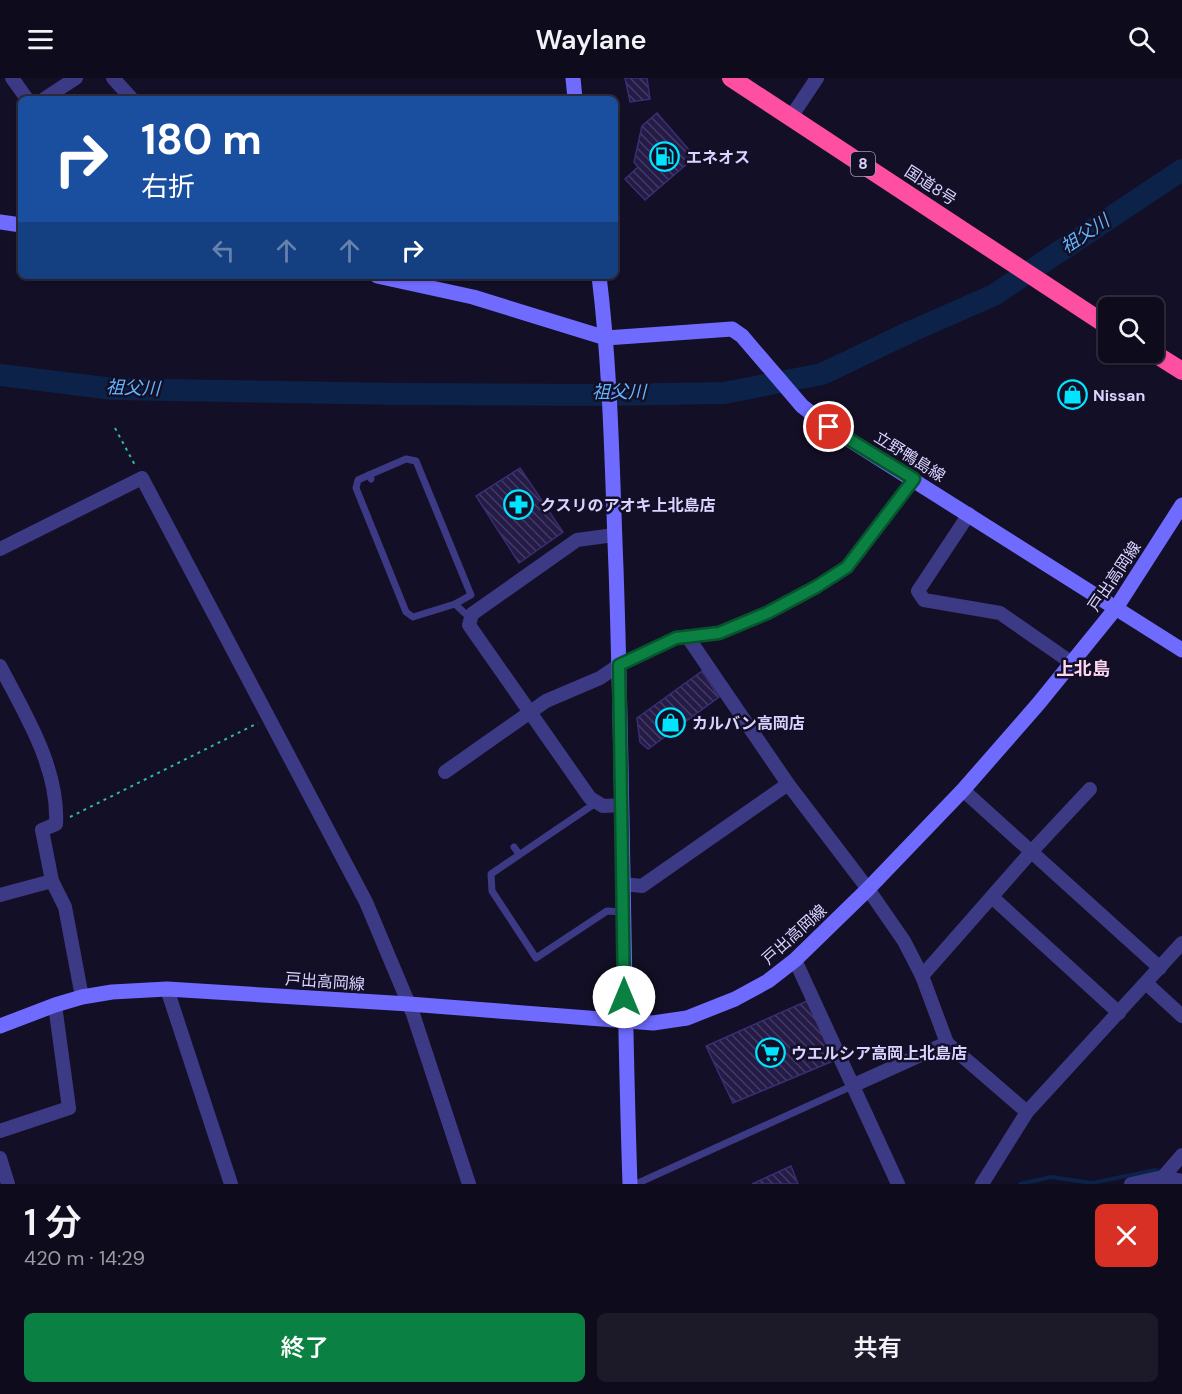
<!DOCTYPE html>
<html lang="ja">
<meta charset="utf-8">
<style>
:root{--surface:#0e0b1c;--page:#1c1929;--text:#f1f3f6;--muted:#9b9ba3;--line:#2e2b3b;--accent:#0b8043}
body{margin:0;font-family:"DM Sans","Noto Sans JP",sans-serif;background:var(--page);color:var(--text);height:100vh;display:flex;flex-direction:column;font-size:22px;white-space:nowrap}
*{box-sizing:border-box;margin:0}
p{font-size:20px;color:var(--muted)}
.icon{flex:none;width:33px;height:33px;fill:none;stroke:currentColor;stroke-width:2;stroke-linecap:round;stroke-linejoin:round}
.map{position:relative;height:1106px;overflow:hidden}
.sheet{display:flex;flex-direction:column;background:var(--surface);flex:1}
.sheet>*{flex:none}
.top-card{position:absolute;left:18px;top:18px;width:600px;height:183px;border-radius:9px;box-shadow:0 2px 4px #0004,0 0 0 2px var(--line);background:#1a4fa0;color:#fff;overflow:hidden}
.buttons{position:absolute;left:1098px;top:219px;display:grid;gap:12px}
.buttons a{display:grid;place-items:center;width:66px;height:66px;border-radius:9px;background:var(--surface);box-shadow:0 2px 4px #0004,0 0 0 2px var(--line);font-size:30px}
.pin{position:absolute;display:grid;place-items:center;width:51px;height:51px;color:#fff;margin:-26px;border:3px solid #fff;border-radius:50%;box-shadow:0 2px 6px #0007}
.me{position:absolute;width:66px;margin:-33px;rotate:0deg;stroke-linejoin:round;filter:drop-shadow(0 0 4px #0008)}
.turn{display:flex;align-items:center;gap:21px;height:126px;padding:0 24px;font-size:27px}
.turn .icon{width:78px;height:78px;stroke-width:2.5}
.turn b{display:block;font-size:42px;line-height:51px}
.lanes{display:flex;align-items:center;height:57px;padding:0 24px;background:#0003;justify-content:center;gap:30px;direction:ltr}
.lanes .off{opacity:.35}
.round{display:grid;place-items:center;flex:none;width:63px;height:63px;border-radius:9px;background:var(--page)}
.summary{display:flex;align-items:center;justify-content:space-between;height:102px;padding:0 24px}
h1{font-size:36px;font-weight:600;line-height:45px}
.button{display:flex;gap:12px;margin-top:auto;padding:12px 24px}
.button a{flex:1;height:69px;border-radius:9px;background:var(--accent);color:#fff;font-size:24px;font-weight:600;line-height:69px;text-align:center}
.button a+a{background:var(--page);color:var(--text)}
header{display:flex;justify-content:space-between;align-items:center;height:78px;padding:0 24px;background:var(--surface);font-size:27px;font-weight:600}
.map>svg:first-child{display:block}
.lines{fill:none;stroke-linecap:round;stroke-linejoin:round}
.stream{stroke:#0c2248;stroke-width:4}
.river{stroke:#0c2248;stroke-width:22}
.building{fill:url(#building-back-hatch);stroke:#3b2d73;stroke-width:1.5}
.path{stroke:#2fb8b0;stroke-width:2;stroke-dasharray:3 4.5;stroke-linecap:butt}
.lane{stroke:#3d3a85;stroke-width:7}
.street{stroke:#3d3a85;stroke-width:14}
.secondary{stroke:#6f6bff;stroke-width:15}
.highway{stroke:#ff4fa3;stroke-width:18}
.route-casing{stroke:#07532c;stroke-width:15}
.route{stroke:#0b8043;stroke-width:10}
.labels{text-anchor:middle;stroke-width:5;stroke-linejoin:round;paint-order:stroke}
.shield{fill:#130f26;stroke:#9e99be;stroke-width:1.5}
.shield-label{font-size:15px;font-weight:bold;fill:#d9d4ff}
.poi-label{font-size:16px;font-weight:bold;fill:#d9d4ff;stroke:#130f26;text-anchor:start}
.street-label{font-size:16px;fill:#d9d4ff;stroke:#130f26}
.water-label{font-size:18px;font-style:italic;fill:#62b6ff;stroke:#130f26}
.neighbourhood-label{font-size:18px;font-weight:bold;fill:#ffd6f0;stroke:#130f26}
</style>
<header><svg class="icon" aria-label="menu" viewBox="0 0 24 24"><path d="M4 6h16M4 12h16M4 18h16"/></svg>Waylane<svg class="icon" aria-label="search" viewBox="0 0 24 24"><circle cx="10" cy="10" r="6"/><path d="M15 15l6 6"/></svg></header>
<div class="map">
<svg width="1182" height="1106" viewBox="0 0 1182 1106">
<defs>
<pattern id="building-back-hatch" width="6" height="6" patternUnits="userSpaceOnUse" patternTransform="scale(1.5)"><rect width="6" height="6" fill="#241b47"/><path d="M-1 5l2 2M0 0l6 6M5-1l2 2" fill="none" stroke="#433b63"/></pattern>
</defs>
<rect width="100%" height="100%" fill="#130f26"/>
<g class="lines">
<polyline class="stream" points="1020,1106 1051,1099 1092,1105 1155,1092 1164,1094"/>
<polyline class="river" points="0,297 113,311 400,316 606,317 724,315 822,296 912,253 994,217 1182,92"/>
</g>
<g class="building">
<polygon points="625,0 647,0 650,21 630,24"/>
<polygon points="657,35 695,79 645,122 625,101 638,89 634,84 642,48"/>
<polygon points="520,390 563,454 519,485 476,418"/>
<polygon points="702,593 719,619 648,671 640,664 637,640"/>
<polygon points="809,922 833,983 733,1025 706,968"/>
<polygon points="791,1088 798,1106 752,1106"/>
</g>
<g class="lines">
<g class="path">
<polyline points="115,350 136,389"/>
<polyline points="70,739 258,645"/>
</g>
<g class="lane">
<polyline points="369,397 358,402 356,410 406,534 413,539 455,526"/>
<polyline points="371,401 369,397 406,381 416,383 471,517 455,526 470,540"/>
<polyline points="597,724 491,796 492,813 536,880 607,833 623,834"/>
<polyline points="514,769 519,776"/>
<polyline points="636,1106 852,1008"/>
</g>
<g class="street">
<polyline points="12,0 27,21"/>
<polyline points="113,0 132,21"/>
<polyline points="44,21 76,0"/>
<polyline points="791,39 817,0"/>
<polyline points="969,436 918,513 924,522 1000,535 1072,585"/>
<polyline points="614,457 577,462 472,536 469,547 590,720 603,728 622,727"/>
<polyline points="0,471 142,400 366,824 413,936 469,1106"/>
<polyline points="687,558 788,706 868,811 904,863 922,898 947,965"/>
<path d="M0,588C25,636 59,690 56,746L42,752L52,803L65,829L82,919"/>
<polyline points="445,694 546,623 600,600 619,587 676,560 719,555 767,535 816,509 847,489 914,401"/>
<polyline points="963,712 1160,890"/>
<polyline points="624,806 642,808 788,706"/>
<polyline points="0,817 52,803"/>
<polyline points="992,819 1119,935"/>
<polyline points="795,882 898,1106"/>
<polyline points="922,898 1032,773 1090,711"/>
<polyline points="1146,905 1182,938"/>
<polyline points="167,911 231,1106"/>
<polyline points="852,1008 947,965 1027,1034"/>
<polyline points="0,1053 69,1030 55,927"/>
<polyline points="0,1080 8,1106"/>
<polyline points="1163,1099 1182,1103"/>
<polyline points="982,1106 1027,1034 1182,865"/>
<polyline points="1131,1106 1163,1099 1182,1077"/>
</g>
<g class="secondary">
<polyline points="573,0 575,21"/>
<polyline points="0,144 21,147"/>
<polyline points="377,198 473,219 606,260 732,251 742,258 802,328 829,349 1182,572"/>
<path d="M599,198C611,295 612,392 616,490C623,695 623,901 630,1106"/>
<polyline points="0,948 55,927 82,919 112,914 167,911 409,926 653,945 687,940 735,921 768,903 795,882 868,811 963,712 1039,625 1116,530 1182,427"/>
</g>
<g class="highway">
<polyline points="731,0 1108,248"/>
<polyline points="1152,274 1182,293"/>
</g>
</g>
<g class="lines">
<defs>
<polyline id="route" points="624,919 619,587 676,560 719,555 767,535 816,509 847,489 914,401 829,349"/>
</defs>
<use href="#route" class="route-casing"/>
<use href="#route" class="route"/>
</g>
<defs>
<symbol id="fuel-ring" viewBox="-11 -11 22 22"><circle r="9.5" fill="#130f26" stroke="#00e5ff" stroke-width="1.5"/><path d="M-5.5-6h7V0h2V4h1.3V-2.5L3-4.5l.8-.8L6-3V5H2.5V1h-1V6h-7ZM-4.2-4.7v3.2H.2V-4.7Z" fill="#00e5ff"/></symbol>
<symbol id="shop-ring" viewBox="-11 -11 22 22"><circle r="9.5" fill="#130f26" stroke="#00e5ff" stroke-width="1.5"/><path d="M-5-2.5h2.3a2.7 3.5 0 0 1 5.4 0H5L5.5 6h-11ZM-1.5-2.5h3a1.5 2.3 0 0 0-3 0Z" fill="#00e5ff"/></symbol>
<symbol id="pharmacy-ring" viewBox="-11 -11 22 22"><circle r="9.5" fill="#130f26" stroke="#00e5ff" stroke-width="1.5"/><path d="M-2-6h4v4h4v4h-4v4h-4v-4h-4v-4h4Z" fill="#00e5ff"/></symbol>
<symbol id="supermarket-ring" viewBox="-11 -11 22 22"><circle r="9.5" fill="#130f26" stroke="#00e5ff" stroke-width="1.5"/><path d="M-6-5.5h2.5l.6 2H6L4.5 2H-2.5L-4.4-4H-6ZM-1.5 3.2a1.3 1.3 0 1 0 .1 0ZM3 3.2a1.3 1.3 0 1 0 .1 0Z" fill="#00e5ff"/></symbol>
</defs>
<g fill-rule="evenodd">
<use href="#fuel-ring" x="648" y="62" width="33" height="33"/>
<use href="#shop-ring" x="1056" y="300" width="33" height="33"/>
<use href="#pharmacy-ring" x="502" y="410" width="33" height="33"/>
<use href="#shop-ring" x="654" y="628" width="33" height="33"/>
<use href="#supermarket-ring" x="754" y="958" width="33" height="33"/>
</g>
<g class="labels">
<rect class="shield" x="851" y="74" width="24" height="24" rx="4.5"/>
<g class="shield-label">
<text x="863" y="91">8</text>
</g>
<g class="poi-label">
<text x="686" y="85">エネオス</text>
<text x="1093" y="323">Nissan</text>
<text x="540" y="433">クスリのアオキ上北島店</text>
<text x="692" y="651">カルバン高岡店</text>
<text x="791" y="981">ウエルシア高岡上北島店</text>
</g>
<g class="street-label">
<text transform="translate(931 107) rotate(33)" y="6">国道8号</text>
<text transform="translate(910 378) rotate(32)" y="6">立野鴨島線</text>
<text transform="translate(1114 498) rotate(-56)" y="6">戸出高岡線</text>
<text transform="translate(794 856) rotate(-42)" y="6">戸出高岡線</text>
<text transform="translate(325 903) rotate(4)" y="6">戸出高岡線</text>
</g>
<g class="water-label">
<text transform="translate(1085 156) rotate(-34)" y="6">祖父川</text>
<text transform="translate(133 310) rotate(2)" y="6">祖父川</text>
<text x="619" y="320">祖父川</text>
</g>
<g class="neighbourhood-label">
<text x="1083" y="597">上北島</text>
</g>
</g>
</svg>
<div class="buttons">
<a><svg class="icon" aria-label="search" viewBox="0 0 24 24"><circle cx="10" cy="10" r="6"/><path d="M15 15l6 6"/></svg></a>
</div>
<div class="pin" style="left:829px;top:349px;background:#d93025"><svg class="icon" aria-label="arrive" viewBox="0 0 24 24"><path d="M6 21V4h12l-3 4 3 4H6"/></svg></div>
<svg class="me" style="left:624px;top:919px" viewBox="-20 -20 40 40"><circle r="19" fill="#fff"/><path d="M0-13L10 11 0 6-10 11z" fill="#0b8043"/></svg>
<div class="top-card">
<div class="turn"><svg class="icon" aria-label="right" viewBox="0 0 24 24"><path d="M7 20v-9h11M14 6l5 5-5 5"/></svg><div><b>180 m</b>右折</div></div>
<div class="lanes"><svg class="icon off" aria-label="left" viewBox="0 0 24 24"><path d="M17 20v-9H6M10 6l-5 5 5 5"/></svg><svg class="icon off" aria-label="ahead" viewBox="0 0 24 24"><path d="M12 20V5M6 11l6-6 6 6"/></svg><svg class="icon off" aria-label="ahead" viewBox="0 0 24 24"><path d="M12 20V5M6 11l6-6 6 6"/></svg><svg class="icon" aria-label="right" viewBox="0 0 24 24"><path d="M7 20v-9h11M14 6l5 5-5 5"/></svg></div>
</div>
</div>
<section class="sheet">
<div class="summary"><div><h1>1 分</h1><p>420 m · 14:29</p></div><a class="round" style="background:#d93025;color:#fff"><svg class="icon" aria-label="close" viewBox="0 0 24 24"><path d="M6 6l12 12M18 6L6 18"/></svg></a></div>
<div class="button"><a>終了</a><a>共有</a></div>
</section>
